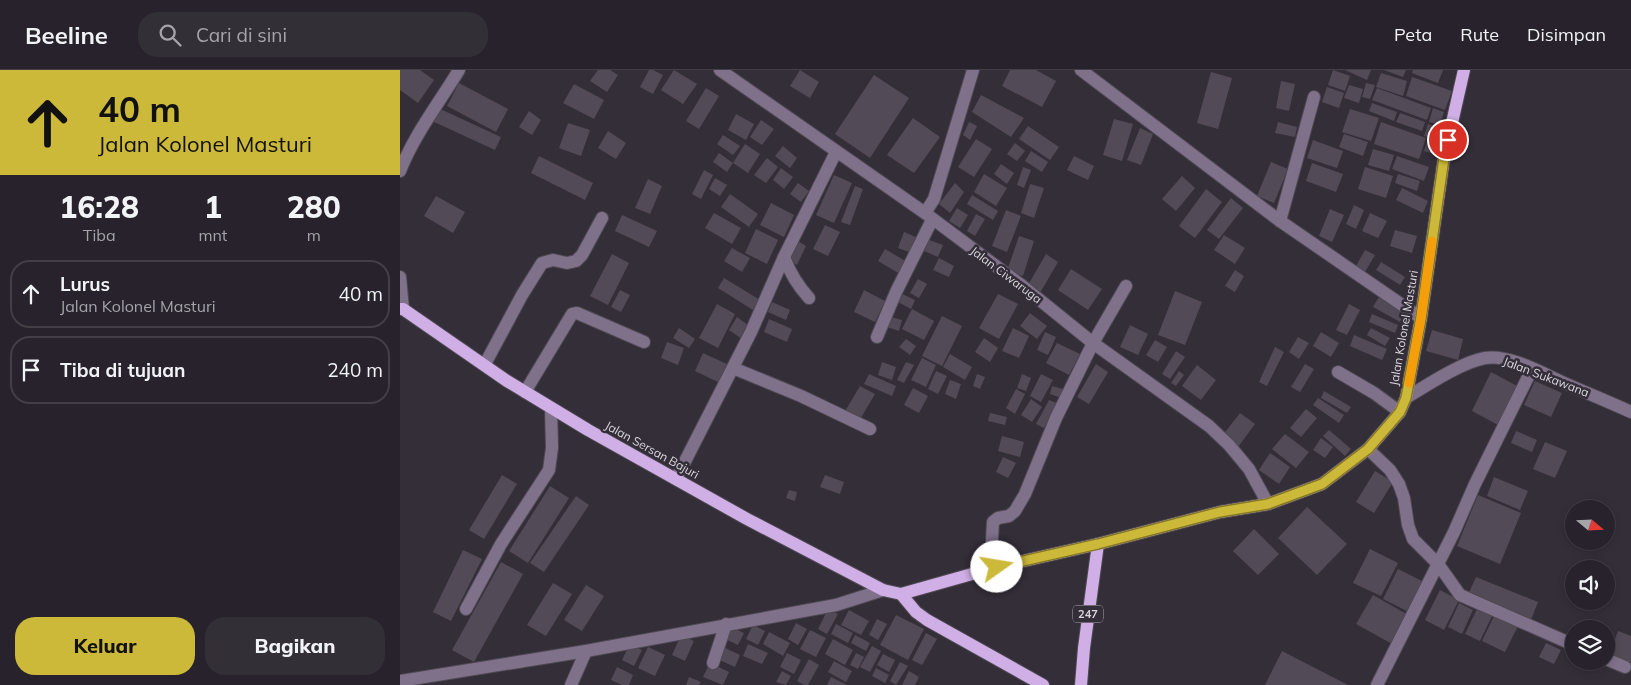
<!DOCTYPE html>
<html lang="id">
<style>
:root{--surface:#27222b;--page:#332f37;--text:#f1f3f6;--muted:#a4a4a9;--line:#433f47;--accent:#ccb939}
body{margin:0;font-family:Mulish,sans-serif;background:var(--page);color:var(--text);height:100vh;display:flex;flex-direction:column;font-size:19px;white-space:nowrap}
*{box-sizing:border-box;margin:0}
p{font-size:16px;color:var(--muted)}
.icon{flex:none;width:28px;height:28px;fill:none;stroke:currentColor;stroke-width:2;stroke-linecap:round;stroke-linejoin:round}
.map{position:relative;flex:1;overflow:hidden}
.sheet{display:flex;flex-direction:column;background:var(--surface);width:400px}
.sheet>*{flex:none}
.top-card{background:#ccb939;color:#111;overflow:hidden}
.needle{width:32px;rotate:109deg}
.controls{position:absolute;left:1165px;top:430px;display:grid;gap:10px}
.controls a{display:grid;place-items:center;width:50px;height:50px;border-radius:50%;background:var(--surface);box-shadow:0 2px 8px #0003,0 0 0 1px var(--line);font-size:25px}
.pin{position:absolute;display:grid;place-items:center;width:42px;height:42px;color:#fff;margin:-21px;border:2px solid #fff;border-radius:50%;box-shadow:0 1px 5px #0007}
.me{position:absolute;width:55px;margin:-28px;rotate:77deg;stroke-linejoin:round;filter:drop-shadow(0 0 4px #0008)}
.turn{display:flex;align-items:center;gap:18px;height:105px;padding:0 15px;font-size:22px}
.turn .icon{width:65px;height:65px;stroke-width:2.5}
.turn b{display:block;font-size:35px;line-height:42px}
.eta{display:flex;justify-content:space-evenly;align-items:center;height:85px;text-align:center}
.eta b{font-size:30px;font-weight:800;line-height:35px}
.primary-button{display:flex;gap:10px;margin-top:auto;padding:10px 15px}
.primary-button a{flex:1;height:58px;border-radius:20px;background:var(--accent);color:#111;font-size:20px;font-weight:800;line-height:58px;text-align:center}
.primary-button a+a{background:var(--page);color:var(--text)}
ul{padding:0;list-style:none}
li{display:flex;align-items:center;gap:15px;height:68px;margin:0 10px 8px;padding:0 5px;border:2px solid var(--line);border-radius:20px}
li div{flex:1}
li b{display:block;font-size:19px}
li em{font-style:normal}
header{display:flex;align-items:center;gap:30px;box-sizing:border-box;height:70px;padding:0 25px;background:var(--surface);border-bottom:1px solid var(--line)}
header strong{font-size:24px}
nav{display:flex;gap:28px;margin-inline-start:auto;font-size:18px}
.search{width:350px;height:45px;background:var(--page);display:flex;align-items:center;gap:12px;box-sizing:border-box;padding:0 18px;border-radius:20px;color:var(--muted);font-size:19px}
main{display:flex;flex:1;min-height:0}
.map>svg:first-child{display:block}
.building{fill:#524b57}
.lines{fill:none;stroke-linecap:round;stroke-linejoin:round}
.minor-casing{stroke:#4f4953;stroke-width:14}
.major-casing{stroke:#4f4953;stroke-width:14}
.minor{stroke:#80718b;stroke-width:12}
.major{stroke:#cfafe6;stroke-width:12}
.route-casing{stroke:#857825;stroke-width:12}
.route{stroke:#ccb939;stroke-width:9}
.slow{stroke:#f59e0b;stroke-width:9}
.labels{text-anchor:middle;stroke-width:5;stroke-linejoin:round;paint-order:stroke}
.shield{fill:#342e39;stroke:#a8a4ac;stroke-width:1}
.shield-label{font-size:11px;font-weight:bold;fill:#dad6dd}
.street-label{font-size:12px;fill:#dad6dd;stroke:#342e39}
</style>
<header>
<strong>Beeline</strong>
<div class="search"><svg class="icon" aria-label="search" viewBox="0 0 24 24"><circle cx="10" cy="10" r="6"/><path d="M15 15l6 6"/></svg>Cari di sini</div>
<nav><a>Peta</a><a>Rute</a><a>Disimpan</a></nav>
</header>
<main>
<section class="sheet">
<div class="top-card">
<div class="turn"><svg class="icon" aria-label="ahead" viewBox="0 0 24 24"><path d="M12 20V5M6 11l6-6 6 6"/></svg><div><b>40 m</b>Jalan Kolonel Masturi</div></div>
</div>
<div class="eta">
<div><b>16:28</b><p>Tiba</p></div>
<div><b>1</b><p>mnt</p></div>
<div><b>280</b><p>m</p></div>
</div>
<ul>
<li><svg class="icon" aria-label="ahead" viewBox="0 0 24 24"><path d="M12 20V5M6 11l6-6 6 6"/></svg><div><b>Lurus</b><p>Jalan Kolonel Masturi</p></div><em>40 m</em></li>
<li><svg class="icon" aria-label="arrive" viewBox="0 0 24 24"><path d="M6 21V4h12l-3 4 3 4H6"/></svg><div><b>Tiba di tujuan</b></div><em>240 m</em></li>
</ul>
<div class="primary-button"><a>Keluar</a><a>Bagikan</a></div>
</section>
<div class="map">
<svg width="1231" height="615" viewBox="0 0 1231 615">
<rect width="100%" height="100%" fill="#342e39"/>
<g class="building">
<polygon points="0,0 20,0 34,10 18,33 0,20"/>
<polygon points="198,0 210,0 218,5 207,22 190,11"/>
<polygon points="249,0 253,0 263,5 253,24 240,17"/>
<polygon points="274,0 297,14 283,34 261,20"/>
<polygon points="400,0 419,12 410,28 390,16"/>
<polygon points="610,0 636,0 656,11 642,37 602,16"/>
<polygon points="933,0 950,6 945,21 928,15"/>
<polygon points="945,0 971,0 967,10"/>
<polygon points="984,0 1006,0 1003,7"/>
<polygon points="1013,0 1043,0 1038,13 1012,3"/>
<polygon points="811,2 832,8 818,59 797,53"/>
<polygon points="981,3 1007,11 1003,26 976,17"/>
<polygon points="474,5 509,28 470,88 435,64"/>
<polygon points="1012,7 1052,21 1045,40 1006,26"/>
<polygon points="881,11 895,14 889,41 876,38"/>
<polygon points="59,13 108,39 96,62 47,36"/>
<polygon points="966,13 975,15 970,29 962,27"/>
<polygon points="174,14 204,30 194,49 163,33"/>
<polygon points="949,15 963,19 959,33 944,28"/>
<polygon points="927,17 944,23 939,38 922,32"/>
<polygon points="306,18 319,26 299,59 286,51"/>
<polygon points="977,18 1031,38 1027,50 972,30"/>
<polygon points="581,25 624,48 611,67 572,42"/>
<polygon points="972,33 997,42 994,51 969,41"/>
<polygon points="38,38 101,67 95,80 32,51"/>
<polygon points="1033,38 1044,42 1040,55 1029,52"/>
<polygon points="950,39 979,48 971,71 942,62"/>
<polygon points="129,41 141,50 132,65 119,57"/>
<polygon points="1000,43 1025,52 1022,61 996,52"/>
<polygon points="336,44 354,54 346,70 328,60"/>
<polygon points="513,48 540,67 514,103 487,85"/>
<polygon points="714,49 733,54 722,91 703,85"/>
<polygon points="361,50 374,59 362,75 350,67"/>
<polygon points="569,52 577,56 570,70 563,65"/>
<polygon points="878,52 897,57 895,67 875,63"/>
<polygon points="981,52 1026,68 1019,89 974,74"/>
<polygon points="168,53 190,60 181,86 159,78"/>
<polygon points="1028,54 1041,59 1036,70 1024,66"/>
<polygon points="628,56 659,77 650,90 619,69"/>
<polygon points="740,58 753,64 741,95 727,90"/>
<polygon points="208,61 226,73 216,89 198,78"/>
<polygon points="944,64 968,72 963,86 939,77"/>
<polygon points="323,65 340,76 333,85 317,74"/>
<polygon points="576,69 592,79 574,107 558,97"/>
<polygon points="1028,69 1037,72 1033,84 1024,81"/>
<polygon points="913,70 943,81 937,98 907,88"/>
<polygon points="615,73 625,81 617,91 607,84"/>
<polygon points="345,74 360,84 348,103 333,93"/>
<polygon points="383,76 397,88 390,98 375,86"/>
<polygon points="973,79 994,85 989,101 968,95"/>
<polygon points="631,81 648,92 642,102 625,91"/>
<polygon points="319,83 333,93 327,102 313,92"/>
<polygon points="139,86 193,113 185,130 131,103"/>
<polygon points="674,86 694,96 688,110 667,100"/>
<polygon points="997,86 1029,97 1024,111 992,99"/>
<polygon points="367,88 378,97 366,113 354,105"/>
<polygon points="871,92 888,99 874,133 857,126"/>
<polygon points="912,93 943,104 936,122 906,111"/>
<polygon points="601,94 614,103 607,114 594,104"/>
<polygon points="623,97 631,100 624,118 617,115"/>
<polygon points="965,97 993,106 986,128 958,119"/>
<polygon points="381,98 393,107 384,119 373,110"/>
<polygon points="304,100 313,105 301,129 292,124"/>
<polygon points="584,104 607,118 596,136 574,122"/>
<polygon points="998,104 1020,111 1017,121 995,113"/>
<polygon points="434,105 452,113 434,153 416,145"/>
<polygon points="782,106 795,118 776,141 762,129"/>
<polygon points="315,108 327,115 320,126 309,119"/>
<polygon points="248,109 262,116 250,144 235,138"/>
<polygon points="398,113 409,121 401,132 390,124"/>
<polygon points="555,113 564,122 550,143 539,134"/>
<polygon points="630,114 644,118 634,148 621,143"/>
<polygon points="455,116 463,119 450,155 441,152"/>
<polygon points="1002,118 1028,131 1023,143 996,130"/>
<polygon points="806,119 822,132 795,168 779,156"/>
<polygon points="330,124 358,144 349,157 321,137"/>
<polygon points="572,125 598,141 593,150 567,134"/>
<polygon points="36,126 65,142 53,163 24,146"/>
<polygon points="831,128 843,138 819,169 807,160"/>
<polygon points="371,133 394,145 384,167 360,155"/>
<polygon points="954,135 964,140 956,159 946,154"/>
<polygon points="557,138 568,145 560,158 549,151"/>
<polygon points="930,139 944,145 932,172 919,166"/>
<polygon points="606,140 621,146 607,182 592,176"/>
<polygon points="314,143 341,158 332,174 305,158"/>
<polygon points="970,143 987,151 978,168 962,161"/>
<polygon points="576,144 585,149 575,166 567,161"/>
<polygon points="222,145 257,161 249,177 215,161"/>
<polygon points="425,155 440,162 428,186 413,179"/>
<polygon points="356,159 378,170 367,194 345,183"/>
<polygon points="995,160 1017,166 1012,183 990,176"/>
<polygon points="504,162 518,168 512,183 498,178"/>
<polygon points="824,165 845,178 835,194 814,180"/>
<polygon points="619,166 634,171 623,206 607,201"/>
<polygon points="529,170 543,175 538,187 524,181"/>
<polygon points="398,171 406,176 397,195 388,190"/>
<polygon points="332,178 350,188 342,202 324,191"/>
<polygon points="485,179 507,192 500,204 478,191"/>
<polygon points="965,180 975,185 965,202 956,196"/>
<polygon points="212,184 229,193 208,235 190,226"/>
<polygon points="646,184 658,192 640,223 628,215"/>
<polygon points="539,188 554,196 549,207 533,200"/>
<polygon points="981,192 1005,207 1000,215 976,200"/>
<polygon points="671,199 702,219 688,240 658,220"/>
<polygon points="835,200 844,206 835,222 825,216"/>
<polygon points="324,208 360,230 353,240 318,218"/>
<polygon points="518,209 527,214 519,228 510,223"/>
<polygon points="220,220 230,225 221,242 211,237"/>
<polygon points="464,220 485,231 475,252 454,242"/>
<polygon points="775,221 802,232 785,275 758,265"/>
<polygon points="498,222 515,230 511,239 494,230"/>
<polygon points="598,224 618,234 599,269 579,258"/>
<polygon points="980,225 1006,240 1000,252 973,237"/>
<polygon points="372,232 390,240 386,250 368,242"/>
<polygon points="317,234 335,244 318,278 299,268"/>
<polygon points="949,234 960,240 947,265 936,260"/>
<polygon points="512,239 534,251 524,270 502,259"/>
<polygon points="630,243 647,256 637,269 620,256"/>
<polygon points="972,244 998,255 995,263 969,252"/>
<polygon points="487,246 502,250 499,261 484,256"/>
<polygon points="542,246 562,256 542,296 522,286"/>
<polygon points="337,247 348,255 342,269 329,260"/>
<polygon points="369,249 392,259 387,272 364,262"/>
<polygon points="730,255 748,264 738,285 720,277"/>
<polygon points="279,258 295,269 289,278 273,268"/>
<polygon points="613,258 629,266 619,288 602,281"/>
<polygon points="971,258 990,268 985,276 967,265"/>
<polygon points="1032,260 1063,269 1058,290 1026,281"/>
<polygon points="645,262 656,267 648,285 637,280"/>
<polygon points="921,262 939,273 931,287 913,276"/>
<polygon points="954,265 987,279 982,290 950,276"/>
<polygon points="898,267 909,273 899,289 889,282"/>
<polygon points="584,268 598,278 590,292 575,282"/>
<polygon points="506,269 516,276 510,285 499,277"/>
<polygon points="755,270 767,277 758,292 746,285"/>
<polygon points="267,272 284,278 278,295 261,288"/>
<polygon points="657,273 680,284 669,305 646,293"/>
<polygon points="875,277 884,282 867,316 859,312"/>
<polygon points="776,281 785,287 770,309 762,304"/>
<polygon points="303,283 329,295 320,313 295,301"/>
<polygon points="550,284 572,297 565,310 543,297"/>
<polygon points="522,288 536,295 526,317 511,310"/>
<polygon points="482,292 496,297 492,310 478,305"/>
<polygon points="506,292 514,295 504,313 497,310"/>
<polygon points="696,294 708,302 689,334 677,327"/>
<polygon points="905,294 914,299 900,322 891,317"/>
<polygon points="797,295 816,310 801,330 782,316"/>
<polygon points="536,301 547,306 538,324 528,319"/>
<polygon points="779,301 784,305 776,316 771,313"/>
<polygon points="1091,302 1119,317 1100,356 1072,341"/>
<polygon points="469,304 496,316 492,326 464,314"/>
<polygon points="577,304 585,307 580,319 573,316"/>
<polygon points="622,304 631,308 626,321 617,318"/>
<polygon points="641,304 653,310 641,332 630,326"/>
<polygon points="550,310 561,314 556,329 545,324"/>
<polygon points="1135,311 1162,323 1151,347 1124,335"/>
<polygon points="460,316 475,324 459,351 444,343"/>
<polygon points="652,316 667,320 664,329 650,324"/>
<polygon points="513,318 528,326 519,343 504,335"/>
<polygon points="616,319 625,324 615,344 606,338"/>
<polygon points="924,321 951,337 947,343 921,328"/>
<polygon points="918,328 944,345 939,353 913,335"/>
<polygon points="631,329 642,337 632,352 621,345"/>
<polygon points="649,330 657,333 644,358 636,354"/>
<polygon points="906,339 917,348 901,367 890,358"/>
<polygon points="590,343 607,347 605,355 588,351"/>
<polygon points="840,343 855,354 838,377 823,365"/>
<polygon points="929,360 951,379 945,386 923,366"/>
<polygon points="1116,361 1137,370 1132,382 1111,373"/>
<polygon points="885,364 909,382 896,398 872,379"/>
<polygon points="602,366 624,372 620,387 598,381"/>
<polygon points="921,368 933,377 925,388 913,380"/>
<polygon points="1145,372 1167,381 1155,408 1133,399"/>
<polygon points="870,383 890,397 879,414 859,400"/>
<polygon points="603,387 616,393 608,408 596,402"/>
<polygon points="975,401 993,412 974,443 956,432"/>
<polygon points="102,405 117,414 84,469 69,460"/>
<polygon points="425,405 444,412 440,424 420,417"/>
<polygon points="1094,407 1128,421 1120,440 1087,426"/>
<polygon points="150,416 169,428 128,493 109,481"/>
<polygon points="389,420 397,422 395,431 386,428"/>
<polygon points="1078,425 1121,443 1100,494 1057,476"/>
<polygon points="176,426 189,435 144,502 130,493"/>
<polygon points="907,437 947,474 917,505 878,468"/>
<polygon points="854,459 879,484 858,505 833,481"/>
<polygon points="970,479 998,493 981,526 953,513"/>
<polygon points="63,480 82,489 51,551 33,542"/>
<polygon points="101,492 123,504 74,592 52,580"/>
<polygon points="998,499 1026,513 1011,543 983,529"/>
<polygon points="1076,507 1138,532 1131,550 1068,525"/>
<polygon points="153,513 172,524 146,566 127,555"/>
<polygon points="186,515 204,526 182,561 164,550"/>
<polygon points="1040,520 1059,530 1044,560 1025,550"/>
<polygon points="973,525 1010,546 994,575 956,554"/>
<polygon points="1059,533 1073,540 1062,564 1048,557"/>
<polygon points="1078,537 1093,544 1080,571 1065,564"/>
<polygon points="428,539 438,544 427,564 418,559"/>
<polygon points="449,540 469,551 461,565 441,555"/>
<polygon points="1095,544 1118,556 1105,582 1082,571"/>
<polygon points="496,545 524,559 508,590 480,575"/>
<polygon points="477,549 487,554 478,570 469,565"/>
<polygon points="396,553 407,559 398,575 388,569"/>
<polygon points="436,554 453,563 448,573 431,564"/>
<polygon points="353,555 365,561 358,575 346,569"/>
<polygon points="331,557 344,563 338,575 325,569"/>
<polygon points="410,560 426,568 416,587 400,579"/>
<polygon points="1218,561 1231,566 1231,594 1209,586"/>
<polygon points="369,562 390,573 383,586 363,574"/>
<polygon points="526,563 537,569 522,595 512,590"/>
<polygon points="281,565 294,571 285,591 272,585"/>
<polygon points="455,565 470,573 466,581 451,573"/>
<polygon points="433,569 453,580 445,595 425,584"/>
<polygon points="1146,573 1161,580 1154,594 1139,587"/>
<polygon points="230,574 242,580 234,596 222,590"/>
<polygon points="348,574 368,583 362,594 343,586"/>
<polygon points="321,576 340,585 335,597 315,588"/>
<polygon points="472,576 481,581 470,602 460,597"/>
<polygon points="248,577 265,585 255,606 238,598"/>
<polygon points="882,581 948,615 865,615"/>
<polygon points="387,583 401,590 394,604 380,597"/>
<polygon points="456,583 464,587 458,599 450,595"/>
<polygon points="483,584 495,590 489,602 477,595"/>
<polygon points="409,589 419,595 408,615 404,615 397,611"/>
<polygon points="434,591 452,601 446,612 428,602"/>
<polygon points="500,592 508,596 496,615 490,611"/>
<polygon points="310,593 329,602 323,615 303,607"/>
<polygon points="217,597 233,605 229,615 222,615 211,610"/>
<polygon points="476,598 489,605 485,613 472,606"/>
<polygon points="382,601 391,606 386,615 376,612"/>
<polygon points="509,601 519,607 515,615 502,615"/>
<polygon points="289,607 301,612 299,615 286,615"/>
<polygon points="431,607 447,615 427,615"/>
</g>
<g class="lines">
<defs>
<g id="minor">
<polyline points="320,0 525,143 620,214 693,273 809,356 829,375 849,399 868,434"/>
<polyline points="681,0 880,151 1021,248"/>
<path d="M0,101C14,65 39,33 59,0"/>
<polyline points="525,143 534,129 573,0"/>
<polyline points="880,151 914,27"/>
<path d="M384,187C390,203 398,216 409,228"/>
<polyline points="0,207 3,239"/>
<polyline points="477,267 496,222 532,150"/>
<polyline points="85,294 122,225 142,193 153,190 167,193 176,191 182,185 202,148"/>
<polyline points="333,298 401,326 470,359"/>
<polyline points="938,302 974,323 1000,342"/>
<polyline points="125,322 172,244 177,243 244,272"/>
<path d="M1006,328C1027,315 1062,292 1085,288C1109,284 1142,303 1164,313C1187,323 1209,332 1231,342"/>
<polyline points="968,379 990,400 999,414 1004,428 1008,455 1013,469 1038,494 1060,525 1174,575"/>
<polyline points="276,409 351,262 384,187 436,82"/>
<polyline points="597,497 592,470 593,452 598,448 609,446 615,441 625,424 656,348 693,273 726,216"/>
<polyline points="66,539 101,474 149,400 152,378 151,338"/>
<polyline points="1206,589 1225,597"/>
<polyline points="313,593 326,554"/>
<polyline points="0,611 186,581 436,535 483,520"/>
<polyline points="171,615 186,581"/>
<polyline points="977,615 1054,462 1075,414 1132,299"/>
</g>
<g id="major">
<polyline points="0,239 3,239 107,311 188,360 347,449 483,520 501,524 597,497 698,474 820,442 868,434 922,414 968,379 1000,342 1006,328 1021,248 1044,88 1064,0"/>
<polyline points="501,524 516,542 527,550 643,615"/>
<polyline points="681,615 684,578 698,474"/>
</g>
</defs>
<use href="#minor" class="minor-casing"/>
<use href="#major" class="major-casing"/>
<use href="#minor" class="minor"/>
<use href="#major" class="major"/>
</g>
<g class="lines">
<defs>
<polyline id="route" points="597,497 698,474 820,442 868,434 922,414 968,379 1000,342 1006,328 1021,248 1044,88 1048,70"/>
</defs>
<use href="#route" class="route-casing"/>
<use href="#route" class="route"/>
<polyline class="slow" points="1009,313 1021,248 1032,171"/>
</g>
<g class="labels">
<rect class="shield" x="673" y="535.5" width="30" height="17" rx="4"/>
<g class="shield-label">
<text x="688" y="548">247</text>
</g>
<g class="street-label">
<text transform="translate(606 205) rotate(37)" y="4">Jalan Ciwaruga</text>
<text transform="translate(1004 258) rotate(-80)" y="4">Jalan Kolonel Masturi</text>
<text transform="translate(1146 307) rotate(21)" y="4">Jalan Sukawana</text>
<text transform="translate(252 380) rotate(29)" y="4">Jalan Sersan Bajuri</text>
</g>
</g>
</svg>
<div class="controls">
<a><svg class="needle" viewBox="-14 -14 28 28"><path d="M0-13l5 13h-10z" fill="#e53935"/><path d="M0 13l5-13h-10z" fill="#a4a4a9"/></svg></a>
<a><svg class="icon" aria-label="sound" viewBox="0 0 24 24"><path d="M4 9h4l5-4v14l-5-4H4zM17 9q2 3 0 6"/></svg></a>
<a><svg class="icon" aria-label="layers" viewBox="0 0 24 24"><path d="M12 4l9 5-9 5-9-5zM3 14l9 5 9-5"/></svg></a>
</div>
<div class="pin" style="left:1048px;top:70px;background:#d93025"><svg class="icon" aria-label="arrive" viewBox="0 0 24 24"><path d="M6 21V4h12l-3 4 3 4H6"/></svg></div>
<svg class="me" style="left:597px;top:497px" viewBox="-20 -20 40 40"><circle r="19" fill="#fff"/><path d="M0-13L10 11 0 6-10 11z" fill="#ccb939"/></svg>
</div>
</main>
